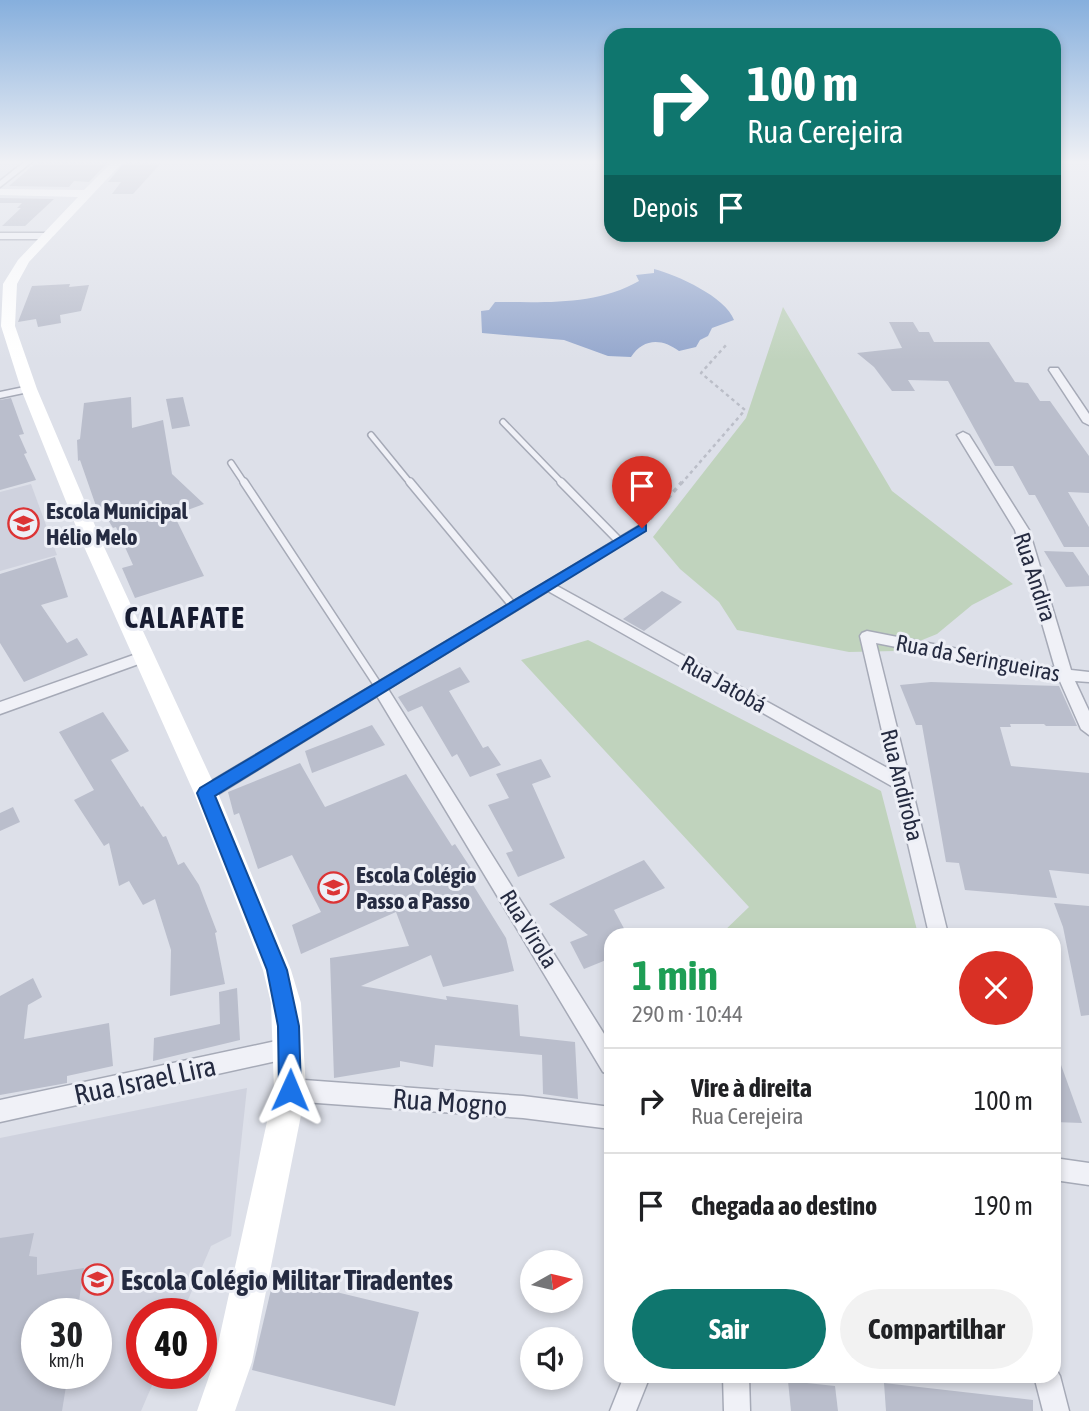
<!DOCTYPE html>
<html lang="pt">
<meta charset="utf-8">
<style>
:root{--surface:#fff;--page:#f2f2f2;--text:#202124;--muted:#757577;--line:#e0e0e0;--accent:#0f766e}
body{margin:0;font-family:"Asap Condensed",sans-serif;background:var(--page);color:var(--text);height:100vh;display:flex;flex-direction:column;font-size:26px;white-space:nowrap}
*{box-sizing:border-box;margin:0}
p{font-size:23px;color:var(--muted)}
.icon{flex:none;width:38px;height:38px;fill:none;stroke:currentColor;stroke-width:2;stroke-linecap:round;stroke-linejoin:round}
.map{position:relative;flex:1;overflow:hidden}
.side{position:absolute;left:604px;top:928px;width:457px;height:455px;display:flex;flex-direction:column;background:var(--surface);border-radius:21px;box-shadow:0 4px 10px #0003}
.side>*{flex:none}
.guide{position:absolute;left:604px;top:28px;width:457px;height:214px;border-radius:21px;box-shadow:0 4px 10px #0003;background:#0f766e;color:#fff;overflow:hidden}
.needle{width:46px;rotate:82deg}
.buttons{position:absolute;left:520px;top:1250px;display:grid;gap:14px}
.buttons a{display:grid;place-items:center;width:63px;height:63px;border-radius:50%;background:var(--surface);box-shadow:0 4px 10px #0003;font-size:35px}
.speed{position:absolute;left:21px;top:1298px;display:flex;gap:14px;font-size:35px;font-weight:700;text-align:center}
.speed>*{display:grid;place-content:center;width:91px;height:91px;border-radius:50%;background:var(--surface);box-shadow:0 4px 10px #0003;line-height:1}
.speed small{font-size:18px;font-weight:400}
.speed .limit{border:10px solid #d22;background:#fff;color:#111}
.pin{position:absolute;display:grid;place-items:center;width:60px;height:60px;color:#fff;margin:-72px -30px;border-radius:50% 50% 50% 0;rotate:-45deg;box-shadow:0 0 7px #0007}
.pin .icon{rotate:45deg}
.me{position:absolute;width:77px;margin:-38px;rotate:1deg;stroke-linejoin:round;filter:drop-shadow(0 0 5px #0008)}
.turn{display:flex;align-items:center;gap:24px;height:147px;padding:0 28px;font-size:32px}
.turn .icon{width:91px;height:91px;stroke-width:2.5}
.turn b{display:block;font-size:49px;line-height:60px}
.then{display:flex;align-items:center;height:66px;padding:0 28px;background:#0003;gap:14px;font-size:26px}
.round{display:grid;place-items:center;flex:none;width:74px;height:74px;border-radius:37px;background:var(--page)}
.headline{display:flex;align-items:center;justify-content:space-between;height:119px;padding:0 28px}
h1{font-size:42px;font-weight:700;line-height:52px;color:#1e9e55}
.cta{display:flex;gap:14px;margin-top:auto;padding:14px 28px}
.cta a{flex:1;height:80px;border-radius:42px;background:var(--accent);color:#fff;font-size:28px;font-weight:700;line-height:80px;text-align:center}
.cta a+a{background:var(--page);color:var(--text)}
ul{padding:0;list-style:none}
li{display:flex;align-items:center;gap:21px;height:105px;padding:0 28px;border-top:2px solid var(--line)}
li div{flex:1}
li b{display:block;font-size:26px}
li em{font-style:normal}
.map>svg:first-child{display:block}
.built{fill:#cfd2de;fill-rule:evenodd}
.green{fill:#c0d3bd}
.water{fill:#94a7cd}
.building{fill:#babecc}
.lines{fill:none;stroke-linecap:round;stroke-linejoin:round}
.lane-far1-casing{stroke:#a6aab7;stroke-width:8}
.lane-casing{stroke:#a6aab7;stroke-width:10}
.street-casing{stroke:#a6aab7;stroke-width:3}
.path-far1{stroke:#bbbec8;stroke-width:2.5;stroke-dasharray:3.5 3.5;stroke-linecap:butt}
.path{stroke:#bbbec8;stroke-width:3.5;stroke-dasharray:4.5 4.5;stroke-linecap:butt}
.lane-far1{stroke:#f0f1f7;stroke-width:5}
.lane{stroke:#f0f1f7;stroke-width:7}
.street{fill:#f0f1f7;fill-rule:evenodd}
.secondary{fill:#fff;fill-rule:evenodd}
.route{fill:#1a73e8;stroke:#114b97;stroke-width:2}
.labels{text-anchor:middle;stroke-width:6;stroke-linejoin:round;paint-order:stroke}
.poi-label{font-size:23px;font-weight:bold;fill:#252b41;stroke:#edeff6;text-anchor:start}
.street-label{font-size:23px;fill:#252b41;stroke:#edeff6}
.near-street-label{font-size:28px;fill:#252b41;stroke:#edeff6}
.near-poi-label{font-size:28px;font-weight:bold;fill:#252b41;stroke:#edeff6;text-anchor:start}
.district-label{font-size:30px;font-weight:bold;letter-spacing:2px;fill:#171c31;stroke:#edeff6}
</style>
<div class="map">
<svg width="1089" height="1411" viewBox="0 0 1089 1411">
<rect width="100%" height="100%" fill="#dde0e9"/>
<g class="built">
<polygon points="31,484 57,555 0,571 0,492"/>
<path d="M247,1088L231,1236L211,1246L182,1314H142V1374H157L141,1411H0V1138ZM37,1314H96V1374H37Z"/>
</g>
<g class="green">
<polygon points="783,307 892,491 1013,584 972,605 937,634 895,651 849,652 737,630 719,602 680,569 653,537 746,418"/>
<polygon points="588,640 881,791 918,934 721,934 749,907 521,660"/>
</g>
<path class="water" d="M654,269C677,275 726,297 734,320L712,328L708,336L700,340L696,347L679,351C662,338 643,338 631,357L608,356L564,340L482,333L481,311L489,310L495,302C543,302 596,306 639,281L636,275L654,273Z"/>
<g class="building">
<polygon points="37,162 108,162 89,182 74,181 69,187 9,186"/>
<polygon points="125,162 161,163 133,194 112,194 121,182 108,182"/>
<polygon points="0,198 54,199 25,226 2,226 21,208 17,208 22,203 0,203"/>
<polygon points="70,284 69,287 89,285 81,311 60,315 61,323 38,327 36,319 18,322 32,286"/>
<polygon points="889,322 913,322 919,332 929,332 934,342 989,342 1015,382 1028,383 1040,401 1050,401 1089,456 1089,493 1068,492 1089,527 1089,547 1064,547 1035,495 1029,495 1013,466 995,466 948,381 908,380 915,391 892,391 874,367 857,353 902,348"/>
<polygon points="131,397 132,428 163,420 172,474 204,504 174,515 204,576 135,598 122,568 133,565 116,527 113,528 99,505 96,506 80,460 78,461 77,440 80,439 84,403"/>
<polygon points="183,397 190,426 172,429 166,399"/>
<polygon points="11,398 24,434 19,435 27,453 24,454 36,480 0,490 0,400"/>
<polygon points="1044,551 1073,552 1089,576 1089,586 1066,587"/>
<polygon points="55,557 68,597 41,605 67,643 77,638 88,655 24,682 0,643 0,574"/>
<polygon points="662,591 682,602 644,631 623,619"/>
<polygon points="460,667 470,682 449,691 483,748 488,746 501,765 470,777 457,754 452,757 422,706 408,712 398,697"/>
<polygon points="931,682 1059,686 1077,726 1046,726 1044,724 1010,724 1011,727 1000,727 1011,766 1089,773 1089,874 1049,870 1057,898 965,890 959,863 946,862 922,725 916,725 900,685"/>
<polygon points="103,712 129,751 111,760 141,807 143,806 163,837 166,836 178,865 184,862 199,885 217,932 215,933 225,984 170,996 171,950 155,899 143,905 129,881 119,886 109,843 104,846 74,800 94,790 59,732"/>
<polygon points="372,725 385,745 312,773 305,751"/>
<polygon points="541,759 551,777 532,784 565,858 518,877 506,853 513,851 488,805 509,798 496,774"/>
<polygon points="300,763 325,807 406,774 452,846 455,844 472,870 465,872 506,938 514,971 443,987 431,955 361,986 447,1000 446,996 518,1005 520,1036 575,1042 578,1099 543,1094 542,1055 435,1045 433,1067 400,1061 400,1067 334,1078 330,958 409,946 396,912 301,954 292,925 321,912 292,855 258,869 239,813 234,815 228,792"/>
<polygon points="13,807 20,822 0,831 0,813"/>
<polygon points="644,860 665,888 614,910 627,934 611,934 611,958 584,969 570,942 588,935 549,904"/>
<polygon points="1054,903 1089,906 1089,1015 1081,1016 1063,927"/>
<polygon points="33,978 42,997 28,1005 24,1039 109,1023 113,1066 67,1076 67,1083 0,1095 0,996"/>
<polygon points="237,988 240,1040 153,1061 154,1038 220,1024 219,992"/>
<polygon points="1054,1051 1056,1051 1082,1123 1054,1122"/>
<polygon points="34,1233 29,1256 37,1257 37,1275 84,1268 77,1314 37,1314 37,1374 68,1374 62,1411 0,1411 0,1238"/>
<polygon points="274,1277 419,1312 395,1406 252,1370"/>
<polygon points="788,1381 835,1386 838,1411 791,1411"/>
<polygon points="884,1383 1033,1400 1033,1411 886,1411"/>
</g>
<g class="lines">
<defs>
<g id="lane-far1">
<polyline points="503,422 563,484"/>
<polyline points="371,435 411,484"/>
<polyline points="231,463 245,484"/>
</g>
<g id="lane">
<polyline points="244,482 379,687"/>
<polyline points="410,482 513,606"/>
<polyline points="561,482 620,542"/>
<polyline points="548,585 642,528"/>
</g>
<g id="street">
<polygon points="24,162 32,162 0,187 0,181"/>
<polygon points="0,233 47,233 51,236 47,239 0,239"/>
<polygon points="1050,368 1058,368 1089,414 1089,425 1083,422 1049,370"/>
<polygon points="29,386 33,387 33,391 0,398 0,392"/>
<polygon points="963,432 969,435 1029,530 1071,670 1089,672 1089,682 1075,681 1089,711 1089,735 1081,729 1059,679 876,643 948,934 929,934 895,788 548,591 388,689 611,1045 611,1075 603,1072 377,696 212,798 200,798 197,793 200,788 548,581 891,770 860,636 862,633 867,631 1055,668 1015,530 957,435"/>
<polygon points="142,652 150,657 147,661 0,714 0,702"/>
<polygon points="290,1038 297,1041 301,1048 297,1055 290,1058 0,1122 0,1100"/>
<polygon points="290,1079 523,1096 611,1107 611,1129 523,1118 290,1101 282,1097 279,1090 282,1083"/>
<polygon points="1054,1158 1089,1163 1089,1185 1054,1180"/>
<polygon points="1054,1366 1060,1376 1069,1411 1043,1411 1034,1376 1054,1376"/>
<polygon points="624,1376 650,1376 636,1411 610,1411"/>
<polygon points="723,1376 749,1376 750,1411 724,1411"/>
</g>
</defs>
<use href="#lane-far1" class="lane-far1-casing"/>
<use href="#lane" class="lane-casing"/>
<use href="#street" class="street-casing"/>
<polyline class="path-far1" points="681,484 745,410 701,373 727,344"/>
<polyline class="path" points="650,519 682,482"/>
<use href="#lane-far1" class="lane-far1"/>
<use href="#lane" class="lane"/>
<use href="#street" class="street"/>
<polygon class="secondary" points="112,162 123,162 29,262 17,284 15,326 37,389 105,549 218,793 291,970 301,1003 306,1090 252,1362 235,1411 197,1411 214,1362 274,1090 271,1003 263,970 194,793 85,549 21,389 1,326 3,284 18,260 78,197 0,195 0,189 84,190"/>
</g>
<linearGradient id="sky" x2="0" y2="1"><stop stop-color="#86afdd"/><stop offset="0.45" stop-color="#f0f1f5"/><stop offset="1" stop-color="#f0f1f5" stop-opacity="0"/></linearGradient>
<rect width="1089" height="360" fill="url(#sky)"/>
<polygon class="route" points="642,524 646,525 646,531 215,796 287,970 299,1026 301,1090 298,1098 290,1101 282,1098 279,1090 278,1026 267,970 197,793 200,788"/>
<defs>
<symbol id="school-ring" viewBox="-11 -11 22 22"><circle r="9.5" fill="#edeff6" stroke="#dc3435" stroke-width="1.5"/><path d="M0-5L7-2L0 1L-7-2ZM-4 1L0 2.5L4 1V4Q0 6-4 4Z" fill="#dc3435"/></symbol>
</defs>
<g fill-rule="evenodd">
<use href="#school-ring" x="6" y="506" width="35" height="35"/>
<use href="#school-ring" x="316" y="870" width="35" height="35"/>
<use href="#school-ring" x="80" y="1262" width="35" height="35"/>
</g>
<g class="labels">
<g class="poi-label">
<text x="46" y="519">Escola Municipal<tspan x="46" dy="26">Hélio Melo</tspan></text>
<text x="356" y="883">Escola Colégio<tspan x="356" dy="26">Passo a Passo</tspan></text>
</g>
<g class="street-label">
<text transform="translate(1035 577) rotate(72)" y="8">Rua Andira</text>
<text transform="translate(978 658) rotate(11)" y="8">Rua da Seringueiras</text>
<text transform="translate(724 684) rotate(29)" y="8">Rua Jatobá</text>
<text transform="translate(902 785) rotate(76)" y="8">Rua Andiroba</text>
<text transform="translate(529 929) rotate(58)" y="8">Rua Virola</text>
</g>
<g class="near-street-label">
<text transform="translate(145 1080) rotate(-12)" y="10">Rua Israel Lira</text>
<text transform="translate(450 1102) rotate(4)" y="10">Rua Mogno</text>
</g>
<g class="near-poi-label">
<text x="121" y="1290">Escola Colégio Militar Tiradentes</text>
</g>
<g class="district-label">
<text x="185" y="628">CALAFATE</text>
</g>
</g>
</svg>
<div class="buttons">
<a><svg class="needle" viewBox="-14 -14 28 28"><path d="M0-13l5 13h-10z" fill="#e53935"/><path d="M0 13l5-13h-10z" fill="#757577"/></svg></a>
<a><svg class="icon" aria-label="sound" viewBox="0 0 24 24"><path d="M4 9h4l5-4v14l-5-4H4zM17 9q2 3 0 6"/></svg></a>
</div>
<div class="speed"><div>30<small>km/h</small></div><div class="limit">40</div></div>
<div class="pin" style="left:642px;top:528px;background:#d93025"><svg class="icon" aria-label="arrive" viewBox="0 0 24 24"><path d="M6 21V4h12l-3 4 3 4H6"/></svg></div>
<svg class="me" style="left:290px;top:1090px" viewBox="-20 -20 40 40"><path d="M0-17L14 15 0 8-14 15z" fill="#1a73e8" stroke="#fff" stroke-width="4"/></svg>
<div class="guide">
<div class="turn"><svg class="icon" aria-label="right" viewBox="0 0 24 24"><path d="M7 20v-9h11M14 6l5 5-5 5"/></svg><div><b>100 m</b>Rua Cerejeira</div></div>
<div class="then">Depois<svg class="icon" aria-label="arrive" viewBox="0 0 24 24"><path d="M6 21V4h12l-3 4 3 4H6"/></svg></div>
</div>
<section class="side">
<div class="headline"><div><h1>1 min</h1><p>290 m · 10:44</p></div><a class="round" style="background:#d93025;color:#fff"><svg class="icon" aria-label="close" viewBox="0 0 24 24"><path d="M6 6l12 12M18 6L6 18"/></svg></a></div>
<ul>
<li><svg class="icon" aria-label="right" viewBox="0 0 24 24"><path d="M7 20v-9h11M14 6l5 5-5 5"/></svg><div><b>Vire à direita</b><p>Rua Cerejeira</p></div><em>100 m</em></li>
<li><svg class="icon" aria-label="arrive" viewBox="0 0 24 24"><path d="M6 21V4h12l-3 4 3 4H6"/></svg><div><b>Chegada ao destino</b></div><em>190 m</em></li>
</ul>
<div class="cta"><a>Sair</a><a>Compartilhar</a></div>
</section>
</div>
